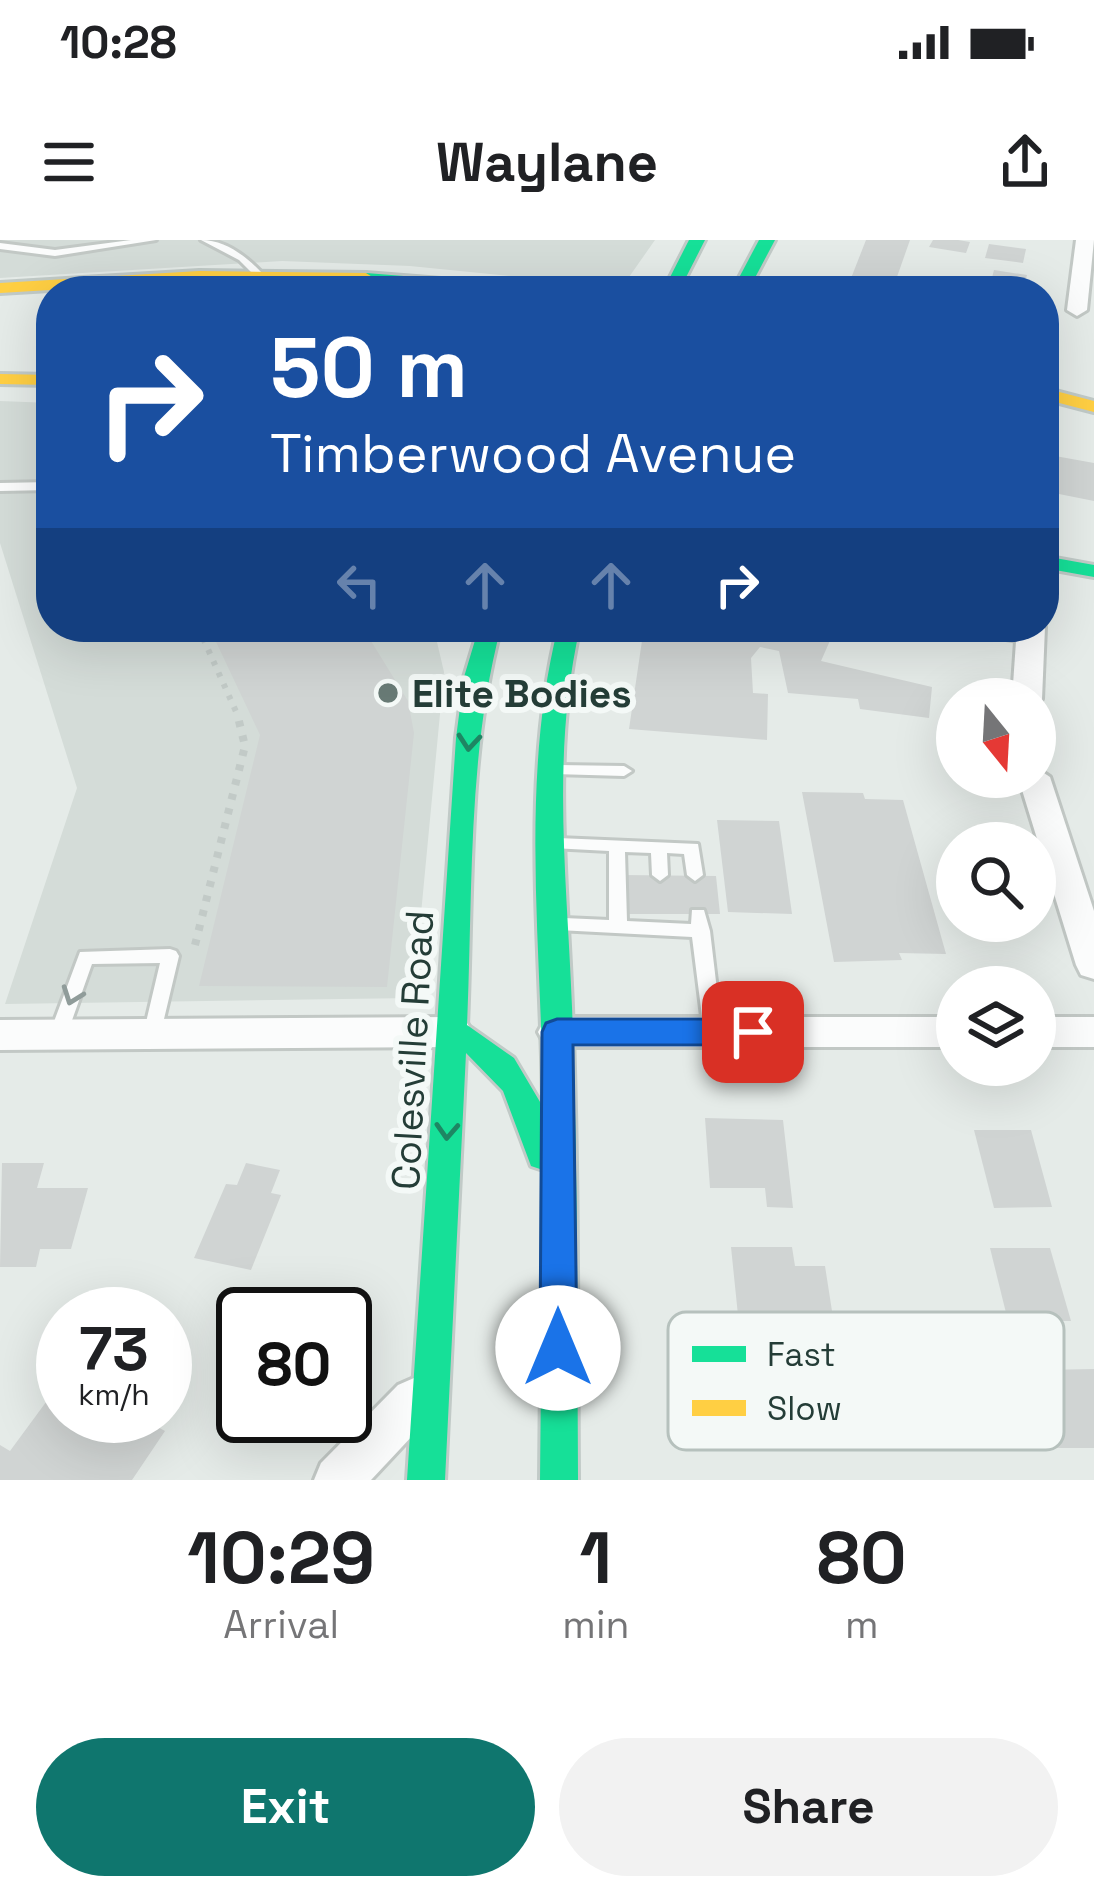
<!DOCTYPE html>
<style>
:root{--surface:#fff;--page:#f2f2f2;--text:#202124;--muted:#757577;--accent:#0f766e}
body{margin:0;font-family:"Space Grotesk",sans-serif;background:var(--page);color:var(--text);height:100vh;display:flex;flex-direction:column;font-size:45px;white-space:nowrap}
*{box-sizing:border-box;margin:0}
p{font-size:39px;color:var(--muted)}
.icon{flex:none;width:66px;height:66px;fill:none;stroke:currentColor;stroke-width:2;stroke-linecap:round;stroke-linejoin:round}
.map{position:relative;height:1240px;overflow:hidden}
.drawer{display:flex;flex-direction:column;background:var(--surface);flex:1}
.drawer>*{flex:none}
.hud{position:absolute;left:36px;top:36px;width:1023px;height:366px;border-radius:48px;box-shadow:0 12px 48px #0002;background:#1a4fa0;color:#fff;overflow:hidden}
.needle{width:78px;rotate:162deg}
.fabs{position:absolute;left:936px;top:438px;display:grid;gap:24px}
.fabs a{display:grid;place-items:center;width:120px;height:120px;border-radius:50%;background:var(--surface);box-shadow:0 12px 48px #0002;font-size:60px}
.speed{position:absolute;left:36px;top:1047px;display:flex;gap:24px;font-size:60px;font-weight:700;text-align:center}
.speed>*{display:grid;place-content:center;width:156px;height:156px;border-radius:50%;background:var(--surface);box-shadow:0 12px 48px #0002;line-height:1}
.speed small{font-size:30px;font-weight:400}
.speed .limit{border:6px solid #111;border-radius:18px;background:#fff;color:#111}
.pin{position:absolute;display:grid;place-items:center;width:102px;height:102px;color:#fff;margin:-51px;border-radius:24px;box-shadow:0 6px 18px #0006}
.me{position:absolute;width:132px;margin:-66px;rotate:0deg;stroke-linejoin:round;filter:drop-shadow(0 0 9px #0008)}
.turn{display:flex;align-items:center;gap:42px;height:252px;padding:0 36px;font-size:54px}
.turn .icon{width:156px;height:156px;stroke-width:2.5}
.turn b{display:block;font-size:84px;line-height:102px}
.lanes{display:flex;align-items:center;height:114px;padding:0 36px;background:#0003;justify-content:center;gap:60px;direction:ltr}
.lanes .off{opacity:.35}
.eta{display:flex;justify-content:space-evenly;align-items:center;height:204px;text-align:center}
.eta b{font-size:72px;font-weight:700;line-height:84px}
.button{display:flex;gap:24px;margin-top:auto;padding:24px 36px}
.button a{flex:1;height:138px;border-radius:72px;background:var(--accent);color:#fff;font-size:48px;font-weight:700;line-height:138px;text-align:center}
.button a+a{background:var(--page);color:var(--text)}
.status{display:flex;justify-content:space-between;align-items:center;height:84px;padding:0 60px;background:var(--surface);direction:ltr}
.status svg{height:33px;fill:currentColor}
header{display:flex;justify-content:space-between;align-items:center;height:156px;padding:0 36px;background:var(--surface);font-size:54px;font-weight:700}
.map>svg:first-child{display:block}
.built{fill:#d4dcd8}
.building{fill:#d0d4d3}
.lines{fill:none;stroke-linecap:round;stroke-linejoin:round}
.lane-casing{stroke:#c2c8c5;stroke-width:6}
.street-casing{stroke:#c2c8c5;stroke-width:6}
.fast-casing{stroke:#c1cac7;stroke-width:6}
.slow-casing{stroke:#c1cac7;stroke-width:6}
.path-far1{stroke:#c2cac7;stroke-width:6;stroke-dasharray:4.5 8;stroke-linecap:butt}
.path{stroke:#c2cac7;stroke-width:8;stroke-dasharray:6 9;stroke-linecap:butt}
.lane{fill:#fbfcfc;fill-rule:evenodd}
.street{fill:#fbfcfc;fill-rule:evenodd}
.fast{fill:#16e098;fill-rule:evenodd}
.slow{fill:#ffcf43;fill-rule:evenodd}
.oneway{stroke:#1e8663}
.oneway2{stroke:#909c9a}
.route{fill:#1a73e8;stroke:#114b97;stroke-width:3}
.poi-dot{fill:#687a75;stroke:#f4f9f7;stroke-width:4.5}
.labels{text-anchor:middle;stroke-width:12;stroke-linejoin:round;paint-order:stroke}
.poi-label{font-size:39px;font-weight:bold;fill:#243d37;stroke:#f4f9f7;text-anchor:start}
.street-label{font-size:39px;fill:#243d37;stroke:#f4f9f7}
.key{fill:#f4f9f7;stroke:#b6c1bd;stroke-width:3}
.key-label{font-size:33px;fill:#243d37}
</style>
<div class="status"><b>10:28</b><svg viewBox="0 0 49 12"><path d="M0 12V9h3v3zM5 12V6h3v6zM10 12V3h3v9zM15 12V0h3v12zM26 1h20v11H26zM47 4h2v5h-2z"/></svg></div>
<header><svg class="icon" aria-label="menu" viewBox="0 0 24 24"><path d="M4 6h16M4 12h16M4 18h16"/></svg>Waylane<svg class="icon" aria-label="share" viewBox="0 0 24 24"><path d="M12 15V3M7 8l5-5 5 5M5 13v7h14v-7"/></svg></header>
<div class="map">
<svg width="1094" height="1240" viewBox="0 0 1094 1240">
<rect width="100%" height="100%" fill="#e5ebe8"/>
<g class="built">
<polygon points="0,0 655,0 622,47 410,26 282,21 0,38"/>
<polygon points="0,161 51,163 51,387 442,387 437,402 444,432 413,758 5,764 77,548 0,303"/>
</g>
<g class="building">
<polygon points="866,0 910,0 892,51 846,51"/>
<polygon points="933,0 958,0 970,2 966,13 929,7"/>
<polygon points="989,4 1026,9 1023,23 985,18"/>
<polygon points="994,30 1027,35 1023,51 989,49"/>
<polygon points="1044,214 1094,223 1094,261 1044,251"/>
<polygon points="209,387 348,387 356,400 371,401 408,461 414,493 387,747 199,746 260,495"/>
<polygon points="644,387 836,387 821,421 932,447 929,478 860,469 858,459 788,453 779,411 760,407 751,418 753,453 768,454 767,500 629,489"/>
<polygon points="802,552 863,553 865,559 903,560 946,714 899,713 902,720 834,722"/>
<polygon points="717,580 779,581 792,674 728,672"/>
<polygon points="622,635 716,636 720,674 624,674"/>
<polygon points="705,878 783,880 793,968 767,967 765,948 710,948"/>
<polygon points="974,890 1031,890 1052,967 994,968"/>
<polygon points="2,923 44,923 37,948 88,948 71,1009 40,1009 36,1027 0,1027"/>
<polygon points="246,923 280,930 271,953 281,955 251,1030 194,1018 226,944 237,945"/>
<polygon points="731,1007 792,1007 795,1026 825,1026 832,1071 802,1072 804,1085 739,1085"/>
<polygon points="990,1008 1050,1008 1071,1081 1008,1081"/>
<polygon points="744,1125 808,1125 821,1211 753,1211"/>
<polygon points="1094,1129 1094,1208 1036,1208 1026,1169 1052,1169 1042,1130"/>
<polygon points="63,1139 63,1176 138,1176 165,1191 132,1240 0,1240 0,1205 10,1211"/>
</g>
<g class="lines">
<defs>
<g id="lane">
<polygon points="131,0 156,0 55,16 0,9 0,3 55,10"/>
<path d="M201,0C225,0 246,16 262,33L254,35L239,20Z"/>
<polygon points="51,242 51,250 0,251 0,243"/>
<path d="M950,387C978,387 1012,387 1037,399L1030,403L957,391Z"/>
<polygon points="559,525 624,526 632,531 624,536 554,534 551,530 554,526"/>
<polygon points="558,598 698,604 703,635 695,641 687,635 684,614 667,613 668,635 660,641 652,635 651,613 625,612 627,681 691,684 692,670 704,670 710,691 722,792 720,797 713,800 706,797 704,792 692,697 558,690 555,685 558,680 564,678 609,680 609,611 552,608 550,604 552,600"/>
<polygon points="170,709 176,711 179,716 159,800 152,803 145,800 143,795 160,723 92,724 65,800 58,803 51,800 49,795 80,712"/>
</g>
<g id="street">
<polygon points="1076,0 1094,0 1087,70 1077,76 1067,70"/>
<polygon points="1017,387 1045,387 1042,459 1035,466 1035,459 1012,459"/>
<polygon points="1035,527 1050,537 1094,671 1094,739 1081,735 1076,725 1018,537 1035,537"/>
<polygon points="453,777 466,781 472,792 466,803 453,807 0,810 0,780"/>
<polygon points="557,777 957,777 957,807 557,807 544,803 538,792 544,781"/>
<rect x="1035" y="777" width="59" height="30"/>
<polygon points="414,1138 430,1145 437,1161 430,1177 371,1240 314,1240 321,1223 398,1145"/>
</g>
<g id="fast">
<polygon points="689,0 705,0 679,51 663,51"/>
<polygon points="759,0 775,0 748,51 732,51"/>
<polygon points="366,33 530,46 538,51 470,51 360,41 360,35"/>
<polygon points="1044,316 1094,325 1094,337 1044,328"/>
<path d="M479,387H501C467,515 473,653 467,785L514,818L543,867C542,707 519,544 558,387H580C551,514 567,638 572,767C578,925 577,1082 578,1240H540L543,930L531,926L503,851L466,813L445,1240H407L456,498L464,437Z"/>
</g>
<g id="slow">
<polygon points="199,31 366,33 374,38 366,43 199,41 0,53 0,43"/>
<polygon points="0,134 51,135 51,145 0,144"/>
<polygon points="1044,148 1094,161 1094,172 1044,159"/>
</g>
</defs>
<use href="#lane" class="lane-casing"/>
<use href="#street" class="street-casing"/>
<use href="#fast" class="fast-casing"/>
<use href="#slow" class="slow-casing"/>
<polyline class="path-far1" points="198,387 238,476"/>
<polyline class="path" points="195,705 245,506 237,473"/>
<use href="#lane" class="lane"/>
<use href="#street" class="street"/>
<use href="#fast" class="fast"/>
<use href="#slow" class="slow"/>
</g>
<defs><path id="oneway-chevron" d="M-2-3.5L2.5 0L-2 3.5" fill="none" stroke-width="1.6" stroke-linecap="round" stroke-linejoin="round" transform="scale(3)"/></defs>
<g class="oneway">
<use href="#oneway-chevron" transform="translate(469 502) rotate(95)"/>
<use href="#oneway-chevron" transform="translate(447 891) rotate(93)"/>
</g>
<use class="oneway2" href="#oneway-chevron" transform="translate(72 756) rotate(110)"/>
<polygon class="route" points="557,779 753,779 764,783 769,792 764,801 753,805 573,805 577,1108 571,1121 558,1126 545,1121 540,1108 542,792 546,783"/>
<circle class="poi-dot" cx="388" cy="453" r="12"/>
<g class="labels">
<g class="poi-label">
<text x="412" y="467">Elite Bodies</text>
</g>
<g class="street-label">
<text transform="translate(412 810) rotate(-87)" y="14">Colesville Road</text>
</g>
</g>
<rect x="668" y="1072" width="396" height="138" rx="18" class="key"/>
<rect x="692" y="1106" width="54" height="16" fill="#16e098"/>
<rect x="692" y="1160" width="54" height="16" fill="#ffcf43"/>
<g class="key-label">
<text x="767" y="1126">Fast</text>
<text x="767" y="1180">Slow</text>
</g>
</svg>
<div class="fabs">
<a><svg class="needle" viewBox="-14 -14 28 28"><path d="M0-13l5 13h-10z" fill="#e53935"/><path d="M0 13l5-13h-10z" fill="#757577"/></svg></a>
<a><svg class="icon" aria-label="search" viewBox="0 0 24 24"><circle cx="10" cy="10" r="6"/><path d="M15 15l6 6"/></svg></a>
<a><svg class="icon" aria-label="layers" viewBox="0 0 24 24"><path d="M12 4l9 5-9 5-9-5zM3 14l9 5 9-5"/></svg></a>
</div>
<div class="speed"><div>73<small>km/h</small></div><div class="limit">80</div></div>
<div class="pin" style="left:753px;top:792px;background:#d93025"><svg class="icon" aria-label="arrive" viewBox="0 0 24 24"><path d="M6 21V4h12l-3 4 3 4H6"/></svg></div>
<svg class="me" style="left:558px;top:1108px" viewBox="-20 -20 40 40"><circle r="19" fill="#fff"/><path d="M0-13L10 11 0 6-10 11z" fill="#1a73e8"/></svg>
<div class="hud">
<div class="turn"><svg class="icon" aria-label="right" viewBox="0 0 24 24"><path d="M7 20v-9h11M14 6l5 5-5 5"/></svg><div><b>50 m</b>Timberwood Avenue</div></div>
<div class="lanes"><svg class="icon off" aria-label="left" viewBox="0 0 24 24"><path d="M17 20v-9H6M10 6l-5 5 5 5"/></svg><svg class="icon off" aria-label="ahead" viewBox="0 0 24 24"><path d="M12 20V5M6 11l6-6 6 6"/></svg><svg class="icon off" aria-label="ahead" viewBox="0 0 24 24"><path d="M12 20V5M6 11l6-6 6 6"/></svg><svg class="icon" aria-label="right" viewBox="0 0 24 24"><path d="M7 20v-9h11M14 6l5 5-5 5"/></svg></div>
</div>
</div>
<section class="drawer">
<div class="eta">
<div><b>10:29</b><p>Arrival</p></div>
<div><b>1</b><p>min</p></div>
<div><b>80</b><p>m</p></div>
</div>
<div class="button"><a>Exit</a><a>Share</a></div>
</section>
